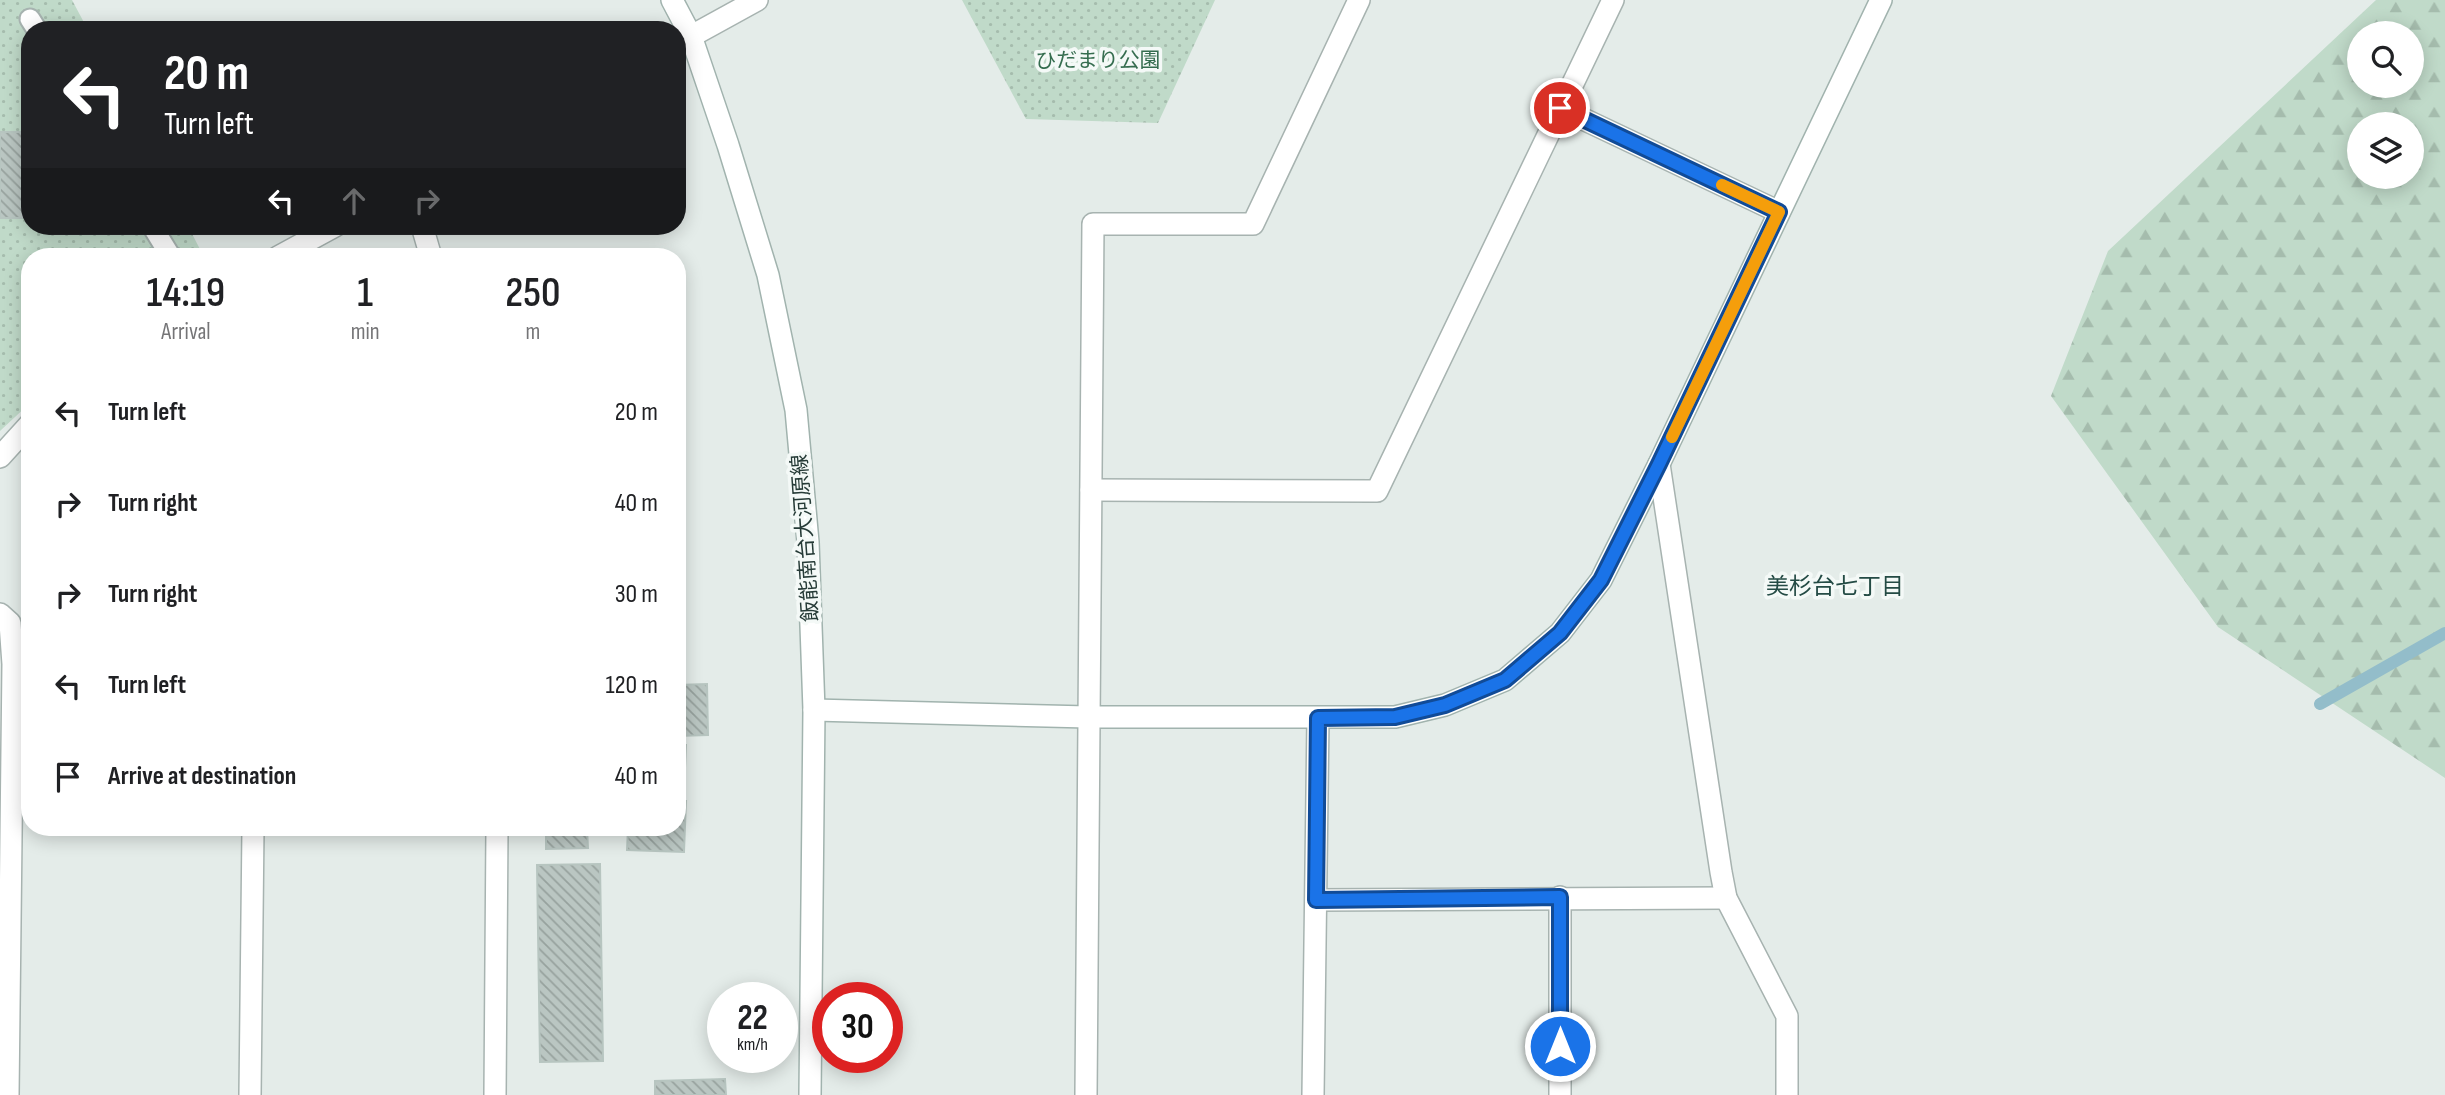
<!DOCTYPE html>
<meta charset="utf-8">
<style>
:root{--surface:#fff;--page:#f6f6f6;--text:#202124;--muted:#757577}
body{margin:0;font-family:"Sofia Sans Condensed","Noto Sans JP",sans-serif;background:var(--page);color:var(--text);height:100vh;display:flex;flex-direction:column;font-size:26px;white-space:nowrap}
*{box-sizing:border-box;margin:0}
p{font-size:23px;color:var(--muted)}
.icon{flex:none;width:38px;height:38px;fill:none;stroke:currentColor;stroke-width:2;stroke-linecap:round;stroke-linejoin:round}
.map{position:relative;flex:1;overflow:hidden}
.drawer{position:absolute;left:21px;top:248px;width:665px;height:588px;display:flex;flex-direction:column;background:var(--surface);border-radius:28px;box-shadow:0 4px 18px #0003}
.drawer>*{flex:none}
.hud{position:absolute;left:21px;top:21px;width:665px;height:214px;border-radius:28px;box-shadow:0 4px 18px #0003;background:#202124;color:#fff;overflow:hidden}
.controls{position:absolute;left:2347px;top:21px;display:grid;gap:14px}
.controls a{display:grid;place-items:center;width:77px;height:77px;border-radius:50%;background:var(--surface);box-shadow:0 4px 18px #0003;font-size:35px}
.speed{position:absolute;left:707px;top:982px;display:flex;gap:14px;font-size:35px;font-weight:700;text-align:center}
.speed>*{display:grid;place-content:center;width:91px;height:91px;border-radius:50%;background:var(--surface);box-shadow:0 4px 18px #0003;line-height:1}
.speed small{font-size:18px;font-weight:400}
.speed .limit{border:10px solid #d22;background:#fff;color:#111}
.pin{position:absolute;display:grid;place-items:center;width:60px;height:60px;color:#fff;margin:-30px;border:4px solid #fff;border-radius:50%;box-shadow:0 2px 7px #0007}
.me{position:absolute;width:77px;margin:-38px;rotate:0deg;stroke-linejoin:round;filter:drop-shadow(0 0 5px #0008)}
.turn{display:flex;align-items:center;gap:24px;height:147px;padding:0 28px;font-size:32px}
.turn .icon{width:91px;height:91px;stroke-width:2.5}
.turn b{display:block;font-size:49px;line-height:60px}
.lanes{display:flex;align-items:center;height:66px;padding:0 28px;background:#0003;justify-content:center;gap:35px;direction:ltr}
.lanes .off{opacity:.35}
.eta{display:flex;justify-content:space-evenly;align-items:center;height:119px;text-align:center}
.eta b{font-size:42px;font-weight:600;line-height:49px}
ul{padding:0;list-style:none}
li{display:flex;align-items:center;gap:21px;height:91px;padding:0 28px}
li div{flex:1}
li b{display:block;font-size:26px}
li em{font-style:normal}
.map>svg:first-child{display:block}
.forest{fill:url(#forest-firs);fill-rule:evenodd}
.park{fill:url(#park-dots)}
.lines{fill:none;stroke-linecap:round;stroke-linejoin:round}
.stream{stroke:#93bdca;stroke-width:12}
.building{fill:url(#building-back-hatch);stroke:#b7c5c0;stroke-width:2}
.lane-casing{stroke:#a7b3b0;stroke-width:23}
.street-casing{stroke:#a7b3b0;stroke-width:24}
.secondary-casing{stroke:#a1b3ae;stroke-width:24}
.lane{stroke:#fff;stroke-width:19}
.street{stroke:#fff;stroke-width:21}
.secondary{stroke:#fff;stroke-width:21}
.route-casing{stroke:#114b97;stroke-width:18}
.route{stroke:#1a73e8;stroke-width:12}
.slow{stroke:#f59e0b;stroke-width:12}
.labels{text-anchor:middle;stroke-width:7;stroke-linejoin:round;paint-order:stroke}
.park-label{font-size:21px;fill:#356d4f;stroke:#f4f9f7}
.street-label{font-size:21px;fill:#263b37;stroke:#f4f9f7}
.neighbourhood-label{font-size:23px;fill:#244b45;stroke:#f4f9f7}
</style>
<div class="map">
<svg width="2445" height="1095" viewBox="0 0 2445 1095">
<defs>
<pattern id="forest-firs" width="22" height="20" patternUnits="userSpaceOnUse" patternTransform="scale(1.75)"><rect width="22" height="20" fill="#c0dac9"/><path d="M5 1l3.5 6h-7zM16 11l3.5 6h-7z" fill="#a5bcad"/></pattern>
<pattern id="park-dots" width="8" height="8" patternUnits="userSpaceOnUse" patternTransform="scale(1.75)"><rect width="8" height="8" fill="#c0dac9"/><path d="M2 2h.1M6 6h.1" fill="none" stroke="#a5bcad" stroke-width="1.8" stroke-linecap="round"/></pattern>
<pattern id="building-back-hatch" width="6" height="6" patternUnits="userSpaceOnUse" patternTransform="scale(1.75)"><rect width="6" height="6" fill="#bac6c2"/><path d="M-1 5l2 2M0 0l6 6M5-1l2 2" fill="none" stroke="#97a29e"/></pattern>
</defs>
<rect width="100%" height="100%" fill="#e4ece9"/>
<path class="forest" d="M2376,0H2445V778L2218,627L2051,396L2108,251ZM2359,33H2412V86H2359ZM2359,124H2412V177H2359Z"/>
<g class="park">
<polygon points="0,0 72,0 88,30 30,30 30,226 188,226 204,257 30,257 30,403 0,431"/>
<polygon points="962,0 1215,0 1158,123 1026,119"/>
</g>
<g class="lines">
<polyline class="stream" points="2320,704 2445,633"/>
</g>
<g class="building">
<rect x="0" y="132" width="30" height="86"/>
<polygon points="707,684 708,735 677,736 677,685"/>
<polygon points="677,745 686,745 684,791 677,791"/>
<polygon points="677,801 686,801 684,852 627,850 628,828 677,828"/>
<polygon points="546,828 587,828 588,848 546,849"/>
<polygon points="600,864 603,1061 540,1062 537,865"/>
<polygon points="725,1079 726,1095 655,1095 655,1081"/>
</g>
<g class="lines">
<defs>
<g id="lane">
<polyline points="30,19 37,30"/>
<polyline points="152,226 171,257"/>
</g>
<g id="street">
<polyline points="677,44 757,0"/>
<polyline points="1560,108 1779,212"/>
<polyline points="422,226 431,257"/>
<polyline points="278,257 335,226"/>
<polyline points="0,457 30,424"/>
<polyline points="1659,464 1721,872 1726,898 1787,1016 1787,1095"/>
<polyline points="1091,490 1377,491 1613,0"/>
<polyline points="0,614 10,623 13,664 8,1095"/>
<polyline points="1316,900 1726,898"/>
<polyline points="250,1095 253,828"/>
<polyline points="495,1095 497,828"/>
<polyline points="1086,1095 1093,224 1253,224 1359,0"/>
<polyline points="1313,1095 1318,718"/>
<polyline points="1560,1095 1560,897"/>
</g>
<g id="secondary">
<polyline points="672,0 691,36 728,145 768,275 796,410 808,542 814,710 810,1095"/>
<polyline points="814,710 1088,717 1395,717 1445,705 1505,680 1560,633 1601,580 1659,464 1881,0"/>
</g>
</defs>
<use href="#lane" class="lane-casing"/>
<use href="#street" class="street-casing"/>
<use href="#secondary" class="secondary-casing"/>
<use href="#lane" class="lane"/>
<use href="#street" class="street"/>
<use href="#secondary" class="secondary"/>
</g>
<g class="lines">
<defs>
<polyline id="route" points="1560,108 1779,212 1659,464 1601,580 1560,633 1505,680 1445,705 1395,717 1318,718 1316,900 1560,897 1560,1046"/>
</defs>
<use href="#route" class="route-casing"/>
<use href="#route" class="route"/>
<polyline class="slow" points="1672,437 1779,212 1722,185"/>
</g>
<g class="labels">
<g class="park-label">
<text x="1098" y="67">ひだまり公園</text>
</g>
<g class="street-label">
<text transform="translate(805 538) rotate(-94)" y="7">飯能南台大河原線</text>
</g>
<g class="neighbourhood-label">
<text x="1835" y="594">美杉台七丁目</text>
</g>
</g>
</svg>
<div class="controls">
<a><svg class="icon" aria-label="search" viewBox="0 0 24 24"><circle cx="10" cy="10" r="6"/><path d="M15 15l6 6"/></svg></a>
<a><svg class="icon" aria-label="layers" viewBox="0 0 24 24"><path d="M12 4l9 5-9 5-9-5zM3 14l9 5 9-5"/></svg></a>
</div>
<div class="speed"><div>22<small>km/h</small></div><div class="limit">30</div></div>
<div class="pin" style="left:1560px;top:108px;background:#d93025"><svg class="icon" aria-label="arrive" viewBox="0 0 24 24"><path d="M6 21V4h12l-3 4 3 4H6"/></svg></div>
<svg class="me" style="left:1560px;top:1046px" viewBox="-20 -20 40 40"><circle r="17" fill="#1a73e8" stroke="#fff" stroke-width="3"/><path d="M0-11L8 9 0 5-8 9z" fill="#fff"/></svg>
<div class="hud">
<div class="turn"><svg class="icon" aria-label="left" viewBox="0 0 24 24"><path d="M17 20v-9H6M10 6l-5 5 5 5"/></svg><div><b>20 m</b>Turn left</div></div>
<div class="lanes"><svg class="icon" aria-label="left" viewBox="0 0 24 24"><path d="M17 20v-9H6M10 6l-5 5 5 5"/></svg><svg class="icon off" aria-label="ahead" viewBox="0 0 24 24"><path d="M12 20V5M6 11l6-6 6 6"/></svg><svg class="icon off" aria-label="right" viewBox="0 0 24 24"><path d="M7 20v-9h11M14 6l5 5-5 5"/></svg></div>
</div>
<section class="drawer">
<div class="eta">
<div><b>14:19</b><p>Arrival</p></div>
<div><b>1</b><p>min</p></div>
<div><b>250</b><p>m</p></div>
</div>
<ul>
<li><svg class="icon" aria-label="left" viewBox="0 0 24 24"><path d="M17 20v-9H6M10 6l-5 5 5 5"/></svg><div><b>Turn left</b></div><em>20 m</em></li>
<li><svg class="icon" aria-label="right" viewBox="0 0 24 24"><path d="M7 20v-9h11M14 6l5 5-5 5"/></svg><div><b>Turn right</b></div><em>40 m</em></li>
<li><svg class="icon" aria-label="right" viewBox="0 0 24 24"><path d="M7 20v-9h11M14 6l5 5-5 5"/></svg><div><b>Turn right</b></div><em>30 m</em></li>
<li><svg class="icon" aria-label="left" viewBox="0 0 24 24"><path d="M17 20v-9H6M10 6l-5 5 5 5"/></svg><div><b>Turn left</b></div><em>120 m</em></li>
<li><svg class="icon" aria-label="arrive" viewBox="0 0 24 24"><path d="M6 21V4h12l-3 4 3 4H6"/></svg><div><b>Arrive at destination</b></div><em>40 m</em></li>
</ul>
</section>
</div>
